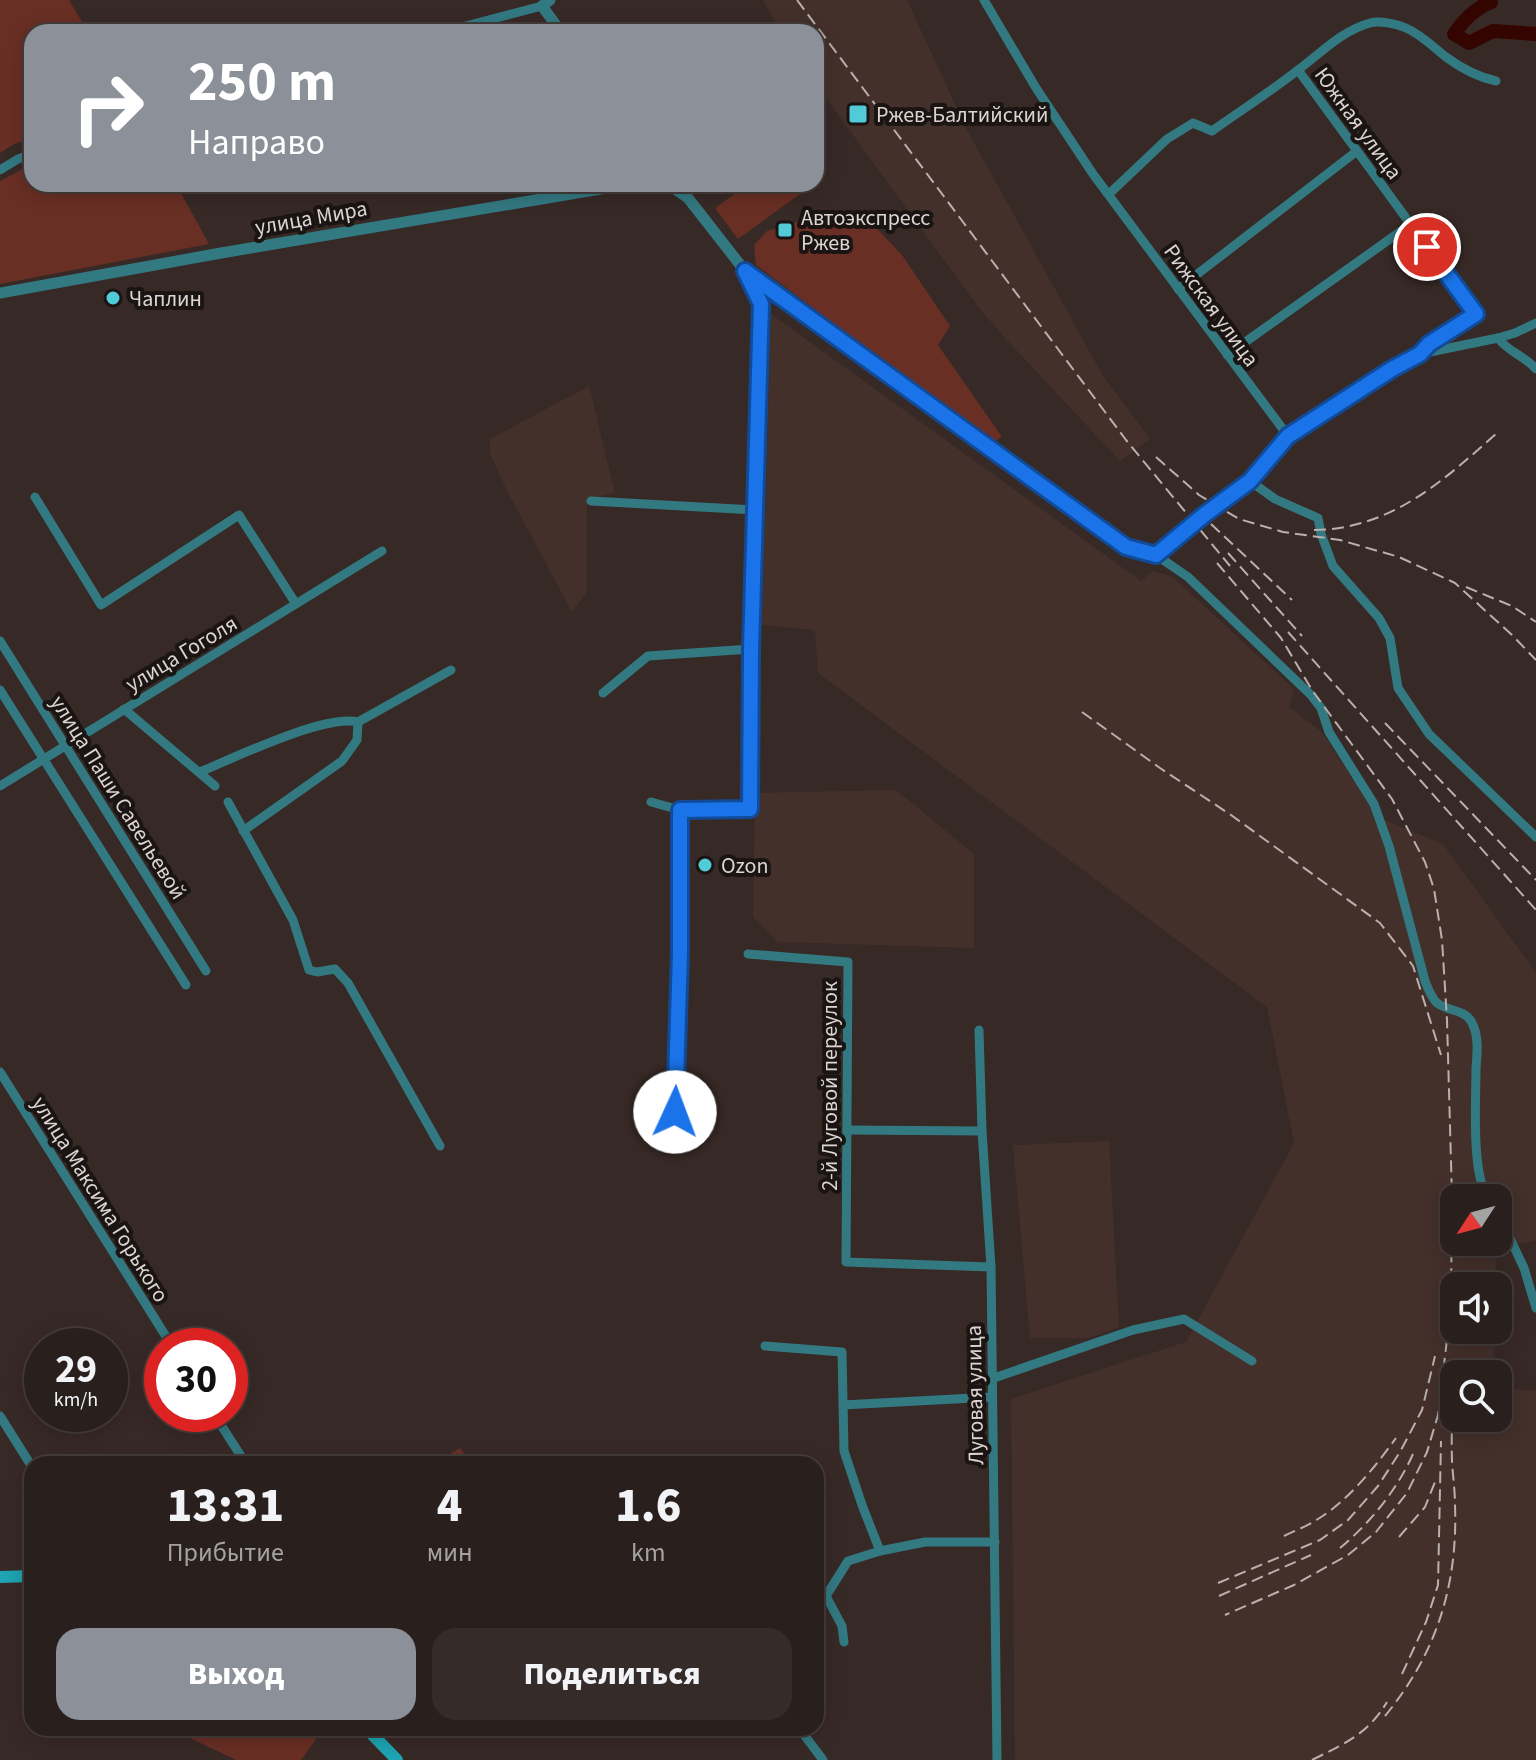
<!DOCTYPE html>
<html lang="ru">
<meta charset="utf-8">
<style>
:root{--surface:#291f1c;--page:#352c29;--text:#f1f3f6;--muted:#a5a2a3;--line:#453d3b;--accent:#8c9099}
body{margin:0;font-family:"Source Sans 3",sans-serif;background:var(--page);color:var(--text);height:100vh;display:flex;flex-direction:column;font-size:30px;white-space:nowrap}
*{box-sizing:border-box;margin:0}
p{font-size:26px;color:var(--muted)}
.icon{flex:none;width:44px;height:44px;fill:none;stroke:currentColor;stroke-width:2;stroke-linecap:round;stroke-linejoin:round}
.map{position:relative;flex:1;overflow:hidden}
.side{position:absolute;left:24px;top:1456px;width:800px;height:280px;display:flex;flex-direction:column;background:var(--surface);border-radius:24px;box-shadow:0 4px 20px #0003,0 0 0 2px var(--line)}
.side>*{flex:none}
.banner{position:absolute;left:24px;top:24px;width:800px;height:168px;border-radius:24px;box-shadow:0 4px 20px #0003,0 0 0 2px var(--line);background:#8c9099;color:#fff;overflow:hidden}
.needle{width:52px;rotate:234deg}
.tools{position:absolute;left:1440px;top:1184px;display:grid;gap:16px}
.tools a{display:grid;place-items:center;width:72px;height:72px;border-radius:16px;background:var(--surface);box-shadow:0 4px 20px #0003,0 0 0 2px var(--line);font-size:40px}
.speed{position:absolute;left:24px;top:1328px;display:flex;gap:16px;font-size:40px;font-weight:700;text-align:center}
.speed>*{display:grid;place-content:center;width:104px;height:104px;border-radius:50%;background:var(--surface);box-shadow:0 4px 20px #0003,0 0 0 2px var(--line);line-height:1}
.speed small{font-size:20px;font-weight:400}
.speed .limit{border:12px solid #d22;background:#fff;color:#111}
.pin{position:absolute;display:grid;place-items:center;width:68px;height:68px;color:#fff;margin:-34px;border:4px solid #fff;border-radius:50%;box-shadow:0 2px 8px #0007}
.me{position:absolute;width:88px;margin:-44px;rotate:2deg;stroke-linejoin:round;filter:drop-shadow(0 0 6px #0008)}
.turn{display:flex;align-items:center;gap:28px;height:168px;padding:0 32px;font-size:36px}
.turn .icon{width:104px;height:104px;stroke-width:2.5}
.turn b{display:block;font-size:56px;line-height:68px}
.eta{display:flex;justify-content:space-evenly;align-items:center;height:136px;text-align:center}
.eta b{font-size:48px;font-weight:800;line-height:56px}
.button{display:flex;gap:16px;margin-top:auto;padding:16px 32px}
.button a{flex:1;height:92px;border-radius:24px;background:var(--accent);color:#fff;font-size:32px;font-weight:800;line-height:92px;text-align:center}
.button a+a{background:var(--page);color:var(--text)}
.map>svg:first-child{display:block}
.built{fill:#44302b;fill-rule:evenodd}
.green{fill:#692f24}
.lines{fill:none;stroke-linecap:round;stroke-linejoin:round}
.river{stroke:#340400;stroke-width:14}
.minor{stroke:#337982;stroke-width:9}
.tertiary{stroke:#337982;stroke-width:11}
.secondary{stroke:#1ea4b2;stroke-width:12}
.rail{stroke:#bab0ae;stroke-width:2;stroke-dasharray:12 6;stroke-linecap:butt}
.route-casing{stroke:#114b97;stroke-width:20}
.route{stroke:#1a73e8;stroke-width:14}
.poi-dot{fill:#52cbd9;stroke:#1a1412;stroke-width:3}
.labels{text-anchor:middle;stroke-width:8;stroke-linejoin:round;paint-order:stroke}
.poi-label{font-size:22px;fill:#ddd4d2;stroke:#1a1412;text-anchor:start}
.street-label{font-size:22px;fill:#ddd4d2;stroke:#1a1412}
</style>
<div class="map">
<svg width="1536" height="1760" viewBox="0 0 1536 1760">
<rect width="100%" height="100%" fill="#372926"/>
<g class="built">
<polygon points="763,0 907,0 967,130 1103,376 1150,439 1120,461 1006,339 979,308 816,84 816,32 781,32"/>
<path d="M771,314L1141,581L1153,571L1173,577L1294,689L1289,707L1322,732L1377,817L1443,844L1536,973V1240L1496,1250L1495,1286H1454V1330H1495L1494,1374H1454V1418H1498V1387L1536,1391V1760H1015L1011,1399L1186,1342L1294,1143L1267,1007L818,673L815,630L762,625ZM1454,1198H1498V1242H1454Z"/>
<polygon points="589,386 615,493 587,499 587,592 572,612 507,491 490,453 490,439"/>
<polygon points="896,790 974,854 974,948 778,942 753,917 755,793"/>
<polygon points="1109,1141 1119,1327 1089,1338 1030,1338 1013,1145"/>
</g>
<g class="green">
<polygon points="0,0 69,0 88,32 32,32 32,139 14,144 0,153"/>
<polygon points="32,164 32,184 176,184 209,244 0,284 0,181"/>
<polygon points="748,184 803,184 807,189 738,239 715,208"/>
<polygon points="837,214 867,218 902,255 950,326 938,345 1002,437 992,443 756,265 754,245 767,231 817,216"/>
<polygon points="460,1448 472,1464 433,1464"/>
<polygon points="169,1728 324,1728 301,1760 236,1760"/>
</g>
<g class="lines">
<path class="river" d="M1491,0V2C1474,9 1464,20 1454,34L1469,43L1493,31L1536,34"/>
<g class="minor">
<polyline points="984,0 1036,88 1093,174 1288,436 1392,369 1420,354 1498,338 1515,333 1536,323"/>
<polyline points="443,32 542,6"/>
<polyline points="1298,70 1476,314 1429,344 1420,354"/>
<polyline points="0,170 18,159 32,154"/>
<path d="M1109,194L1167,139L1193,123L1212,131C1240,111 1270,92 1298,70C1321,53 1341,31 1370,23C1379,20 1397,24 1406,28C1422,35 1433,47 1446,57C1461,68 1477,77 1496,81"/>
<polyline points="1178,289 1357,151"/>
<path d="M1498,338C1508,352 1525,356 1536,369"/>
<polyline points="1227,355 1411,224"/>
<polyline points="1250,481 1275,499 1318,518 1321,534 1333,566 1379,618 1390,638 1398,688 1429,734 1536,837"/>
<polyline points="35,497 101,605 239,515 296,604"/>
<polyline points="591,501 755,510"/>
<path d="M1156,555L1188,577L1311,695L1321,708L1329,732L1374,804L1389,846L1425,981C1428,989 1431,997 1437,1003C1449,1012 1467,1009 1473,1025C1479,1038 1477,1054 1476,1068C1476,1099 1471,1174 1488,1198"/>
<polyline points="0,641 206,971"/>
<polyline points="0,690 186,985"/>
<polyline points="603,693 648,656 751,649"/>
<polyline points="124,709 215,786"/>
<path d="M200,772C234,758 324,714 358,722L451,670"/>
<polyline points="0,786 382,551"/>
<polyline points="228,802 293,920 309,970 317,972 335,969 348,983 440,1146"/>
<polyline points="651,802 680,810 750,809"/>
<polyline points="243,831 342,761 357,740 358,722"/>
<polyline points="748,954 848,962 846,1262 991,1267"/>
<polyline points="979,1030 982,1131 991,1267 997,1760"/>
<polyline points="0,1072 172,1346"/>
<polyline points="675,1112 680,954 680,810"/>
<polyline points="847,1130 982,1131"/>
<polyline points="1498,1213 1524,1268 1536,1308"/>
<polyline points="765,1346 842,1352 844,1451 862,1505 880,1551 848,1561 826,1596 842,1626 844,1642"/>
<polyline points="991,1379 1133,1330 1184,1319 1252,1361"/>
<polyline points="843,1405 992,1397"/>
<polyline points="214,1414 246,1464"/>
<polyline points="0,1416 32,1467"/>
<polyline points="880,1551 925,1542 995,1542"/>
<polyline points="799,1728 823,1760"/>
</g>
<g class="tertiary">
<polyline points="550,0 542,6 561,32"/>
<polyline points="668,184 688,198 745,271 761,304 751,649 750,809"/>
<polyline points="745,271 1126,547 1156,555 1204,515 1250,481 1288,436"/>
<polyline points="0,293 221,253 630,184"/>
</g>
<g class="secondary">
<polyline points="0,1577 32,1576"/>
<polyline points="366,1728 397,1760"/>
</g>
<g class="rail">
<polyline points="797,0 1126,440 1230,566"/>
<polyline points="1156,457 1199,495 1239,519 1283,532 1340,540 1399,557 1455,583 1512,635 1536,660"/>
<polyline points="1211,524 1292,600"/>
<path d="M1314,530C1391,529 1443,481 1497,433"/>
<polyline points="1228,553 1302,636"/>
<polyline points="1217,563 1281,638 1312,690 1392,799 1425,862 1434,889 1442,940 1447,1020 1452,1197 1451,1306 1438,1415 1427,1452 1407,1493 1376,1532 1348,1555 1294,1585 1225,1615"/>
<polyline points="1466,587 1512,606 1536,622"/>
<polyline points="1288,632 1536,910"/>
<polyline points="1082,712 1160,768 1231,815 1380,923 1413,966 1441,1055"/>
<polyline points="1385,723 1536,880"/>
<path d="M1284,1536C1296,1530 1308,1526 1318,1519C1349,1500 1375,1467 1396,1438"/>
<polyline points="1399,1537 1425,1507 1435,1482"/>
<path d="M1340,1548C1370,1523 1397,1490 1413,1454"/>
<polyline points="1218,1583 1320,1540 1348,1520 1378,1486 1400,1452 1422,1410 1435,1356"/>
<polyline points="1219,1596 1311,1555"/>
<polyline points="1402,1674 1426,1622 1438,1585 1441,1441"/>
<path d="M1385,1716C1436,1654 1458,1586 1455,1505C1455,1491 1453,1477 1452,1462C1451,1430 1453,1397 1453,1364"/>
<path d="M1312,1760C1344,1744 1368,1734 1387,1702"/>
</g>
</g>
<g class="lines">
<defs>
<polyline id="route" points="675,1112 680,954 680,810 750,809 751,649 761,304 745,271 1126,547 1156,555 1204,515 1250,481 1288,436 1392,369 1420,354 1429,344 1476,314 1427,247"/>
</defs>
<use href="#route" class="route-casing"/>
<use href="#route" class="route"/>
</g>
<g class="poi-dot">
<rect x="848" y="104" width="20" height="20" rx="4"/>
<rect x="777" y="222" width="16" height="16" rx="4"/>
<circle cx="113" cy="298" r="8"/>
<circle cx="705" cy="865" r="8"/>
</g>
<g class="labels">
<g class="poi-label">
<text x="876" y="122">Ржев-Балтийский</text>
<text x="801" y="225">Автоэкспресс<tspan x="801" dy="25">Ржев</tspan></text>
<text x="129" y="306">Чаплин</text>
<text x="721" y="873">Ozon</text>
</g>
<g class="street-label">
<text transform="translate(1359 123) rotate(54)" y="8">Южная улица</text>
<text transform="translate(311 217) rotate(-10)" y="8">улица Мира</text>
<text transform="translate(1212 305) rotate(54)" y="8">Рижская улица</text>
<text transform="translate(181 653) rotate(-31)" y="8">улица Гоголя</text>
<text transform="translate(119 797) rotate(58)" y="8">улица Паши Савельевой</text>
<text transform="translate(829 1086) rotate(-90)" y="8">2-й Луговой переулок</text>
<text transform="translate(101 1199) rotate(58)" y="8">улица Максима Горького</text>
<text transform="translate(974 1395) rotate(-91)" y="8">Луговая улица</text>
</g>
</g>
</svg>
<div class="tools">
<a><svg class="needle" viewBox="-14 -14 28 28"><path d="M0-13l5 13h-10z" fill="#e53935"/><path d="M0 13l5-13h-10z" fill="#a5a2a3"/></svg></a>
<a><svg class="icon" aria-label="sound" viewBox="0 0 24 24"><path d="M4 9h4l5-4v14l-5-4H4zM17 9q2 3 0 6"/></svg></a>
<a><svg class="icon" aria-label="search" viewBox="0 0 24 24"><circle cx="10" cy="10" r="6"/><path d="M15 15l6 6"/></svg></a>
</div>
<div class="speed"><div>29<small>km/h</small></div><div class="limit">30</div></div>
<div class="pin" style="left:1427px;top:247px;background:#d93025"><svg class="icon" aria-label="arrive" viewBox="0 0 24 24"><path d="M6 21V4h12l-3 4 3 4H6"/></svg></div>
<svg class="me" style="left:675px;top:1112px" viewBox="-20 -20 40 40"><circle r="19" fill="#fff"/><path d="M0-13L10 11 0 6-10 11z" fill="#1a73e8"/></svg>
<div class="banner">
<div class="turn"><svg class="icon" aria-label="right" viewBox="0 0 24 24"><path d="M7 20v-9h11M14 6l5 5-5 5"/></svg><div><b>250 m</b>Направо</div></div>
</div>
<section class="side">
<div class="eta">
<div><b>13:31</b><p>Прибытие</p></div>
<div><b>4</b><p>мин</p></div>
<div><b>1.6</b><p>km</p></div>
</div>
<div class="button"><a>Выход</a><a>Поделиться</a></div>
</section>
</div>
